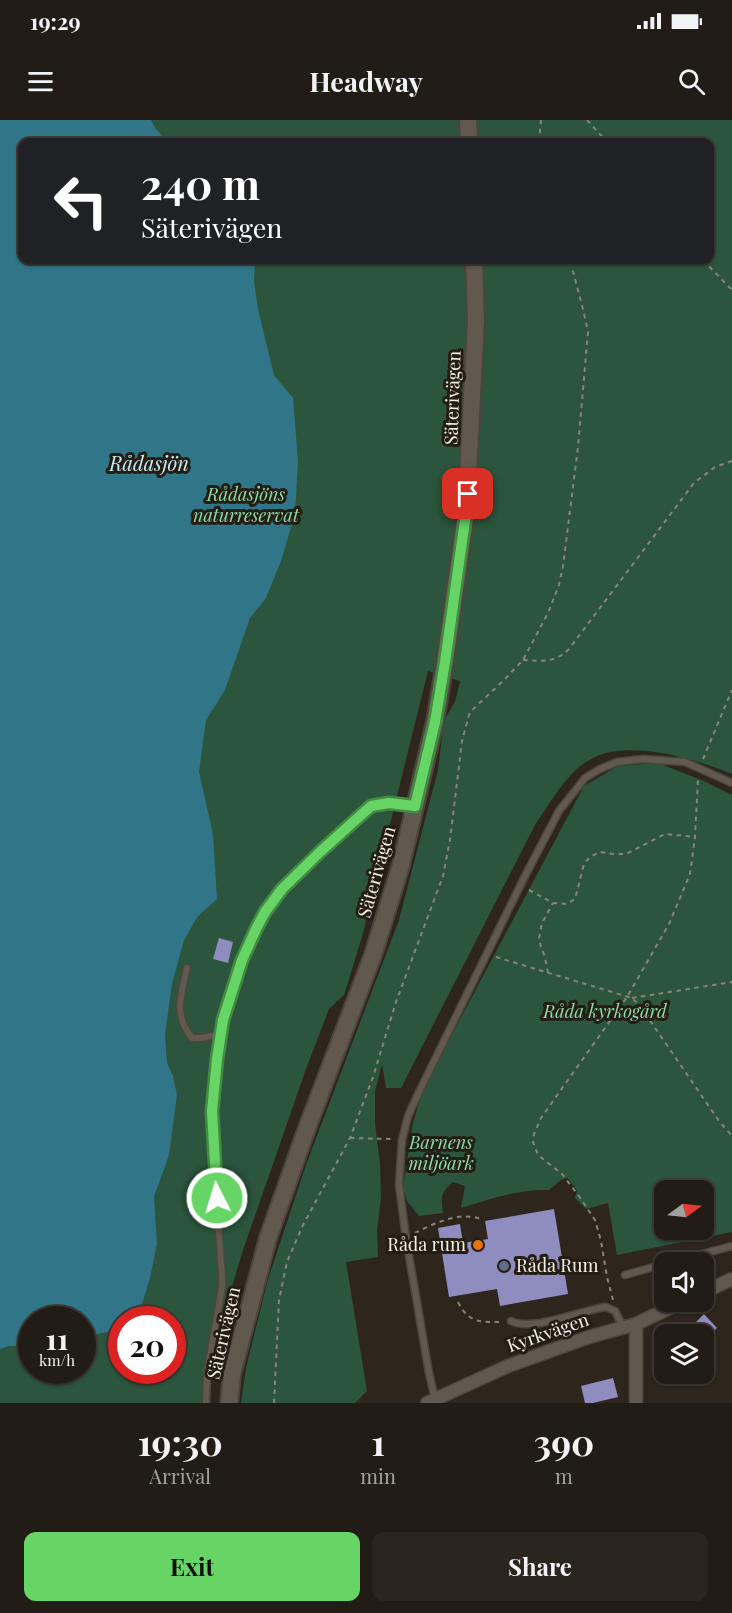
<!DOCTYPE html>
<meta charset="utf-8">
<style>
:root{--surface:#221c16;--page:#2a251f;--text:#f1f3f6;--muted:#a2a1a1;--line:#3f3a35;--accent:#67d466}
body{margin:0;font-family:"Playfair Display",serif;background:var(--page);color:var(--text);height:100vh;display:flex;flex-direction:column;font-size:22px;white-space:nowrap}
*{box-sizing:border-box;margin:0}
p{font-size:20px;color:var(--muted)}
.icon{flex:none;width:33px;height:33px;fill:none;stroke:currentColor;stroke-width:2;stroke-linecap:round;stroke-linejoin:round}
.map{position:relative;height:1283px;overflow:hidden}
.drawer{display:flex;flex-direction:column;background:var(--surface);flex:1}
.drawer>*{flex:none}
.top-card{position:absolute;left:18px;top:18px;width:696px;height:126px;border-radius:12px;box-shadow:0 2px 4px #0004,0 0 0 2px var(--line);background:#202124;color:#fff;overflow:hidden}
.needle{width:39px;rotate:75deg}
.tools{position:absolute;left:654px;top:1060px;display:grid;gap:12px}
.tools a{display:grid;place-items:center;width:60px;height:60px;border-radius:12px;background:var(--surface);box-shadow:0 2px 4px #0004,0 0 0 2px var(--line);font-size:30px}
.speed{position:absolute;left:18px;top:1186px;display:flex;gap:12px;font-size:30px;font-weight:700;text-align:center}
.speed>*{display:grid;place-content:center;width:78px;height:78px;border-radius:50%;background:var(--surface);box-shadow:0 2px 4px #0004,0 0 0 2px var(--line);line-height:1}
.speed small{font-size:15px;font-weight:400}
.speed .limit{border:9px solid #d22;background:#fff;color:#111}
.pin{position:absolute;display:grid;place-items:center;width:51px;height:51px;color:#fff;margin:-26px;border-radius:12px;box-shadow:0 3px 9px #0006}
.me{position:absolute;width:66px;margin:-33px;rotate:355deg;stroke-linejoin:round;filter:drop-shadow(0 0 4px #0008)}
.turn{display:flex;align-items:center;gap:21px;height:126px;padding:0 24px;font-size:27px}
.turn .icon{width:78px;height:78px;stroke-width:2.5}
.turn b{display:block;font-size:42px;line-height:51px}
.eta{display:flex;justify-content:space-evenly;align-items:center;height:102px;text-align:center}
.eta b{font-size:36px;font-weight:700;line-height:42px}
.action{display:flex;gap:12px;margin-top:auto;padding:12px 24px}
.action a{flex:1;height:69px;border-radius:12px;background:var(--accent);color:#111;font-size:24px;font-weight:700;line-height:69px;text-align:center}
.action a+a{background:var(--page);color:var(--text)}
.status{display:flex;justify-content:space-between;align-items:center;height:42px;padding:0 30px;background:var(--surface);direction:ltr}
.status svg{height:16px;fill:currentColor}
header{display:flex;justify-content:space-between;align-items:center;height:78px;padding:0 24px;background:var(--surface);font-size:27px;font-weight:700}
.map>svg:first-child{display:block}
.green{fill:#2b553c;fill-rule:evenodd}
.water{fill:#307588}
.building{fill:#8f8dc0}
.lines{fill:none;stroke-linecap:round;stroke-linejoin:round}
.lane-casing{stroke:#4b453d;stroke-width:9}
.street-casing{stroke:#4b453d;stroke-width:15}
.secondary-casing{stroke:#4b453d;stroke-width:20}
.path{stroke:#8a837c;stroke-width:2;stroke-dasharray:4.5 4.5;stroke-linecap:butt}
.lane{stroke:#61584e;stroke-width:6}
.street{stroke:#61584e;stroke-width:12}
.secondary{stroke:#61584e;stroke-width:16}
.route-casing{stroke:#438a42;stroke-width:15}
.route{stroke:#67d466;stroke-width:10}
.food-dot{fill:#e8710a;stroke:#241d14;stroke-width:2}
.service-dot{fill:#5c6f8a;stroke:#241d14;stroke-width:2}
.labels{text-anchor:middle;stroke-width:6;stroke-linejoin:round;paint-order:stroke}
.street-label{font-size:18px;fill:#f4efe9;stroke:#241d14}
.park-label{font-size:18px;font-style:italic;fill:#8cdbaa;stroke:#241d14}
.poi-label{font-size:18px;fill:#f4efe9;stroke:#241d14;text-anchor:end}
.water-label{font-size:20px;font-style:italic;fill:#c7ecf7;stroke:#241d14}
</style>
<div class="status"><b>19:29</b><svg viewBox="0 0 49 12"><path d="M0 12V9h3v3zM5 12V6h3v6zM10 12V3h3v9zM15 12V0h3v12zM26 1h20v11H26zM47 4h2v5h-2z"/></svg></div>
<header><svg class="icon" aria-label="menu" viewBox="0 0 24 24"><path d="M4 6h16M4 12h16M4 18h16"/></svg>Headway<svg class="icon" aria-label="search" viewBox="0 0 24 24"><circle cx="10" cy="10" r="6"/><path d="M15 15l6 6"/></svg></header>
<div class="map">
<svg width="732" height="1283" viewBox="0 0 732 1283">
<rect width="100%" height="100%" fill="#2e261d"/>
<g class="green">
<path d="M0,0H732V654C696,639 630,619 593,638C568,650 552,681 536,703L401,968H386L382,944L375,972V1004L380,1044L381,1078L377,1110L378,1137L346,1142L367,1271L355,1283H241L246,1248L268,1159L307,1042L399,800L438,650L444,600L455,582L460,561L428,551L362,817L344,875L329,889L306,949L243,1130L216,1220L205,1283H0ZM22,22H710V140H22ZM32,1200H82V1251H32ZM122,1200H172V1251H122Z"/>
<path d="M658,643L704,661L732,675V1112L617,1135L608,1083L586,1089L575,1078L577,1070L567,1058L561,1060L549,1070C519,1069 490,1079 461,1088L465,1066L453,1062C440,1073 441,1077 443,1093L419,1096L407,1081L403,1067L413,1003L423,969L584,666L618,646ZM664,1071H704V1110H664Z"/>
</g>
<polygon class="water" points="0,0 151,0 155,8 168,22 22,22 22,140 255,140 254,161 258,189 274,255 293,278 298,341 295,394 281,441 266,478 250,498 225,570 206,600 199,652 213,714 217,779 198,796 184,820 172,864 165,914 167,943 173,956 177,975 169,1035 154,1077 157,1124 150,1158 139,1194 133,1200 122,1200 121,1209 83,1217 82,1200 32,1200 31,1226 9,1226 0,1229"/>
<g class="building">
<polygon points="219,818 233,822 228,843 213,839"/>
<polygon points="554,1089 568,1174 500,1186 497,1169 449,1177 438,1108 460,1104 463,1123 488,1119 485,1101"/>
<polygon points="704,1194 717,1208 704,1220 704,1215 699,1215 691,1207"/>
<polygon points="613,1258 618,1277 593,1283 585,1283 581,1266"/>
</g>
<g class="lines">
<defs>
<g id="lane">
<path d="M187,848C181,875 173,895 192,918H201L221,914"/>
<polyline points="668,1143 732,1126"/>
<polyline points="625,1155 664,1144"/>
<path d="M511,1201C534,1212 580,1190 606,1187L615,1191L623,1207"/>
<polyline points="435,1279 429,1253 406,1118 399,1065 402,1020 408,996 420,970 525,756 559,691 585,658 600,649 617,642 643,639 685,642 732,663"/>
<polyline points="206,1283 207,1254 222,1167 222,1156 214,1043 212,991 215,959 223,900 242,841 265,792 282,769 321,731 371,686 389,683 414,686"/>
</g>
<g id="street">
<polyline points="704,1172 732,1159"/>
<polyline points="636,1204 636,1283"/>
<polyline points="427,1283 508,1246 589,1217 636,1204 682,1182"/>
</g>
<g id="secondary">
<polyline points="468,0 469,22"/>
<polyline points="229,1283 232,1254 268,1118 307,1008 373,835 401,745 435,602 445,542 466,393 476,200 474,140"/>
</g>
</defs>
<use href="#lane" class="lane-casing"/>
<use href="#street" class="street-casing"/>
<use href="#secondary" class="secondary-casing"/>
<g class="path">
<polyline points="587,0 607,22"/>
<polyline points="539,22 541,0"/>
<polyline points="703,140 732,170"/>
<path d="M523,540C542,541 555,543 569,529L694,363L715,347L732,341"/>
<polyline points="703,639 732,570"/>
<polyline points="529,770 553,783 567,784 575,779 584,744 590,737 600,732 613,734 626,734 665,714 695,717"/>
<polyline points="496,837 632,878 640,886 719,1001 732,1016"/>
<polyline points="548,853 545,837 541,827 539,818 542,803 553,783"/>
<polyline points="632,878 732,862"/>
<polyline points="350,1018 392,1019"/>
<path d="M415,1113C435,1103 461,1090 483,1100"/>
<polyline points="613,1180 607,1157 601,1121 595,1100 579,1076 562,1054 538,1035 533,1022 534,1014 541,998 553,981 627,877 669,804 690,754 695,717 698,659"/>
<path d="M458,1182C469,1204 481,1202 503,1202"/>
<path d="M519,1228C527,1220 541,1216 552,1215"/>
<polyline points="274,1283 279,1180 287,1142 302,1107 350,1018 373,957 396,882 443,756 450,720 462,621 469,595 471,591 502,562 523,540 548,493 559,465 563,446 578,327 588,212 583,189 570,140"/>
</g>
<use href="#lane" class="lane"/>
<use href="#street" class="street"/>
<use href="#secondary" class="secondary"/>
</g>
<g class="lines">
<defs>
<polyline id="route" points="217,1078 212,991 217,939 223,900 242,840 256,809 265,792 282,769 321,731 371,686 389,683 415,686 435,602 445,542 466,393 468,374"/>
</defs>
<use href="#route" class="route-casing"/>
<use href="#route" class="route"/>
</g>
<circle class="food-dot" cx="478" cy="1125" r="6"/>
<circle class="service-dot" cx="504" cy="1146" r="6"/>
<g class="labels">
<g class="street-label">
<text transform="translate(453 278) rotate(-88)" y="6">Säterivägen</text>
<text transform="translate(377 752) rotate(-74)" y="6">Säterivägen</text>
<text transform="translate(224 1213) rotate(-77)" y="6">Säterivägen</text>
<text transform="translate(548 1213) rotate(-19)" y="6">Kyrkvägen</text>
</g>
<g class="park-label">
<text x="246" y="381">Rådasjöns<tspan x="246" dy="21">naturreservat</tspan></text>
<text x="605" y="898">Råda kyrkogård</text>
<text x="441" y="1029">Barnens<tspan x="441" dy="21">miljöark</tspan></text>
</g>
<g class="poi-label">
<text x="466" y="1131">Råda rum</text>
<text x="516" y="1152" text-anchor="start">Råda Rum</text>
</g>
<g class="water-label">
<text x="149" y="351">Rådasjön</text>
</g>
</g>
</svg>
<div class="tools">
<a><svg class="needle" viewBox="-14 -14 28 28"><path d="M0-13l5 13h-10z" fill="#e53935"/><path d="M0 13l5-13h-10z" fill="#a2a1a1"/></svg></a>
<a><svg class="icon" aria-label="sound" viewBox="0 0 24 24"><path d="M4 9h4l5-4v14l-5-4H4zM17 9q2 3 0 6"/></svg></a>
<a><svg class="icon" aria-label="layers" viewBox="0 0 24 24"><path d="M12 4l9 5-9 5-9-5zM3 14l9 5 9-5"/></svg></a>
</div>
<div class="speed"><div>11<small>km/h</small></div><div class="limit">20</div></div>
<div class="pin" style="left:468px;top:374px;background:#d93025"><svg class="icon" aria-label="arrive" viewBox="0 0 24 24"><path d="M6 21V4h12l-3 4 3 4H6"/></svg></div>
<svg class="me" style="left:217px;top:1078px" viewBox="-20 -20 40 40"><circle r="17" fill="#67d466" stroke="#fff" stroke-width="3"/><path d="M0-11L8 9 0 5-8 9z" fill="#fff"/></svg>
<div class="top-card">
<div class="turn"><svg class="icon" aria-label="left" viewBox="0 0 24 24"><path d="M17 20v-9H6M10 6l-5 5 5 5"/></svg><div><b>240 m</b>Säterivägen</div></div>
</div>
</div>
<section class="drawer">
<div class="eta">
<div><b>19:30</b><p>Arrival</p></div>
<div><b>1</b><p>min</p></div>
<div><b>390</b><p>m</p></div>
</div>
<div class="action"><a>Exit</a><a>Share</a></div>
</section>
